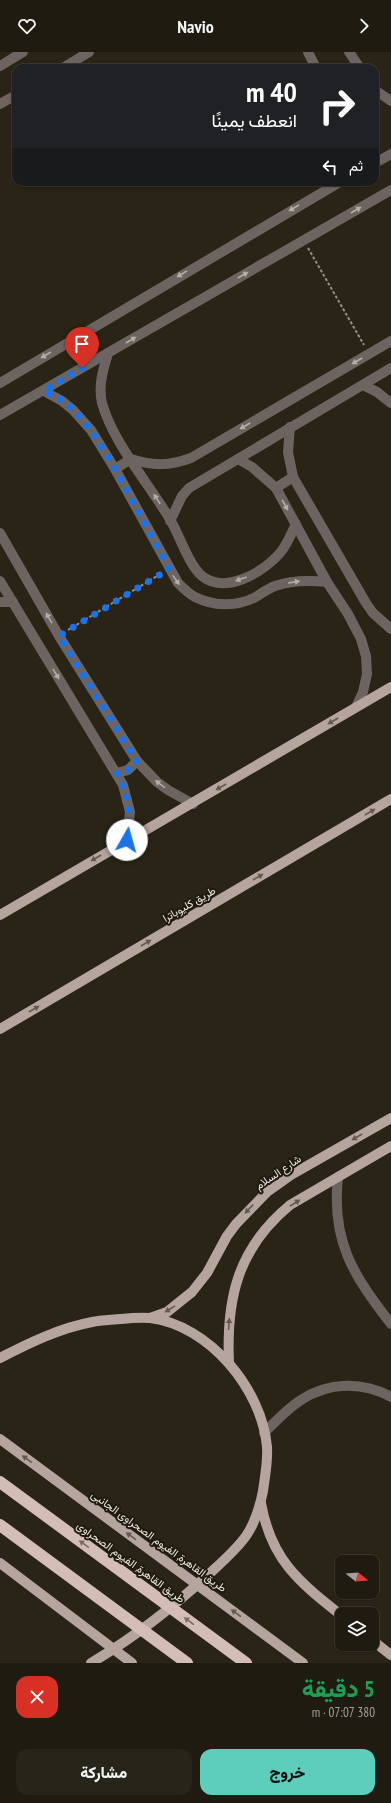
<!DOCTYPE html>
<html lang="ar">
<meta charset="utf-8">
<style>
:root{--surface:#1f1b10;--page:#272419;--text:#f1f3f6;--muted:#a1a19f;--line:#3c3930;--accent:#5ccebb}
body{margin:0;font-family:"PT Sans Narrow",Vazirmatn,sans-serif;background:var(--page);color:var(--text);direction:rtl;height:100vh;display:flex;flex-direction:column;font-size:15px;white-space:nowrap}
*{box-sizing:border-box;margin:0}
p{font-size:13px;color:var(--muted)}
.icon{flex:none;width:22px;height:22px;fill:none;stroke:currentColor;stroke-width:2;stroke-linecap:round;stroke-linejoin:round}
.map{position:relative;height:1611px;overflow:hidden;direction:ltr}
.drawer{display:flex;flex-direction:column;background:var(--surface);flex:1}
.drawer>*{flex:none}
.hud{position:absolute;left:12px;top:12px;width:367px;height:122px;border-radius:12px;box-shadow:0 1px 3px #0004,0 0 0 1px var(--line);direction:rtl;background:#202124;color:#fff;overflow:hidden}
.needle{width:26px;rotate:107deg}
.buttons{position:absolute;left:335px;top:1503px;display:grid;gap:8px}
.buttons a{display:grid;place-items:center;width:44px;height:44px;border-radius:8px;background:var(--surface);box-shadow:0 1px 3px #0004,0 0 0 1px var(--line);font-size:20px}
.pin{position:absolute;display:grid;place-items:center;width:34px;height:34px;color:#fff;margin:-41px -17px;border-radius:50% 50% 50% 0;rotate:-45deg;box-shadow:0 0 4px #0007}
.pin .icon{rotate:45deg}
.me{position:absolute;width:44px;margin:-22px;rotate:7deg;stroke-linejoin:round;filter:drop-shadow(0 0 3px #0008)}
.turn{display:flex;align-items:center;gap:14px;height:84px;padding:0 16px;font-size:18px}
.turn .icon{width:52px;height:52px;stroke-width:2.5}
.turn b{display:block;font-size:28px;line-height:34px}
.then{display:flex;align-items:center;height:38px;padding:0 16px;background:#0003;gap:8px;font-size:15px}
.round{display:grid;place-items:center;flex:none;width:42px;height:42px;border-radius:12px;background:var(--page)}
.headline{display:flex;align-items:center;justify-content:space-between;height:68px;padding:0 16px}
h1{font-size:24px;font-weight:800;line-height:30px;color:#1e9e55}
.cta{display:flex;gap:8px;margin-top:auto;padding:8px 16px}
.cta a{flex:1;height:46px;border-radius:12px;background:var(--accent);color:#111;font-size:16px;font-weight:800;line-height:46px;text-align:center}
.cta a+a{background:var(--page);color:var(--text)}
header{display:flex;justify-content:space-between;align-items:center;height:52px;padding:0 16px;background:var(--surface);font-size:18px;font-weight:800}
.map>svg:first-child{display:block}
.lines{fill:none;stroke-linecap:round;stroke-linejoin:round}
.path{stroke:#938f83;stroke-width:2;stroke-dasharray:3 2;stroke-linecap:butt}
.minor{stroke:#6d6461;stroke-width:10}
.major{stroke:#b6a49e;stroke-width:10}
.highway{stroke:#d3bdb6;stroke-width:12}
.oneway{fill:#b3aea7}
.oneway2{fill:#63594e}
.oneway3{fill:#796c61}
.route{stroke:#1a73e8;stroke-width:7;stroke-dasharray:0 12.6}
.labels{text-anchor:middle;stroke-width:4;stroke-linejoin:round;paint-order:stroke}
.street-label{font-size:11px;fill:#edeae0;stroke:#1f1b0c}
</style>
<header><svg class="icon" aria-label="forward" viewBox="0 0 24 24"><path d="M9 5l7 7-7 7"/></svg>Navio<svg class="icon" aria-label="heart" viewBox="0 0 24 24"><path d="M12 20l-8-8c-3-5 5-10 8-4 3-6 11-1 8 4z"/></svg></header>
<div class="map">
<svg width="391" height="1611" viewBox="0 0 391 1611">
<rect width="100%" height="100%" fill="#292415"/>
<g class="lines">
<g class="path">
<polyline points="308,196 364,293"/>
<polyline points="68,578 162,521"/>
</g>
<g class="minor">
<polyline points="308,0 316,16"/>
<polyline points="349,0 360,16"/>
<polyline points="0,14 23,0"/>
<polyline points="63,16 89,0"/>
<polyline points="375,38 391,49"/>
<polyline points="0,52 16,43"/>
<polyline points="375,111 391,102"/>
<path d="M108,301C103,318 98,334 102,351C113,391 150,433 171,469C180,485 189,513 202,524C226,543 263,520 280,501C287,493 291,482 296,472"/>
<polyline points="0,331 340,130"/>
<polyline points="363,333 377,340 391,351"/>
<path d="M44,339L62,349L73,358L91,378L115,417L178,531C183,536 189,542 195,545C213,554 235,555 254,546C261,542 267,537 275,534C292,528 309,528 327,530"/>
<polyline points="0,363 391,138"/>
<polyline points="290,375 288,400 293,425 366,551 373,561 391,577"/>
<polyline points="238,407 252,415 276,436 327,530 348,562 361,587 366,604 367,622 363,640 356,655"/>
<path d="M115,417L131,407C153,414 169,414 191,406L391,289"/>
<polyline points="276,436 293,425"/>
<polyline points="170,469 182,444 189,436 391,316"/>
<polyline points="0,481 59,584 137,709 157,730 168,738 193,752"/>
<polyline points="0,529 123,733 130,760 127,788"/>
<polyline points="0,550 13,550"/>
<polyline points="117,721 128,718 137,709"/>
<path d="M338,1125C331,1189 353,1223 391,1272"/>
<path d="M264,1381C276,1369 287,1357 301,1348C328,1330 363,1329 391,1345"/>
</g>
<g class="major">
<polyline points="0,863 391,635"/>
<polyline points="0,977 391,747"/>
<polyline points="150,1266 167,1260 192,1240 207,1221 227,1184 236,1172 267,1140 291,1123 391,1066"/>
<path d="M0,1306C29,1291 60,1276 92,1270C101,1268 111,1268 121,1267C130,1266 140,1265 150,1266C209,1273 262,1337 267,1395C268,1410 265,1424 263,1439C260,1454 255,1471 246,1484C236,1498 221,1511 208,1523C172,1556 133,1586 91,1611"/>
<path d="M229,1311C226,1246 238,1196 290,1153L391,1094"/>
<polyline points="0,1387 303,1611"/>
<path d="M261,1451C271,1508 299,1530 342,1564"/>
<polyline points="0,1511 132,1611"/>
<polyline points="372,1588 391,1603"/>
</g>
<g class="highway">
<polyline points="0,1430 246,1611"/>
<polyline points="0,1473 187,1611"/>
</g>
</g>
<defs><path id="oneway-solid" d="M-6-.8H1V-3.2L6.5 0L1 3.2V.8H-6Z"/></defs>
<g class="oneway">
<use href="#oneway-solid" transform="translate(294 156) rotate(149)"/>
<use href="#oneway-solid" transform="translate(356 158) rotate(-30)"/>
<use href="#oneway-solid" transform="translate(182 222) rotate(149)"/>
<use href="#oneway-solid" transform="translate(243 223) rotate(-30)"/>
<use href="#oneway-solid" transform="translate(131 288) rotate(-30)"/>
<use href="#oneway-solid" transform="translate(46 303) rotate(149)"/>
<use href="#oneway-solid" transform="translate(357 309) rotate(150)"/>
<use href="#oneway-solid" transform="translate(245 374) rotate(150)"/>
<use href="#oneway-solid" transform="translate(157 447) rotate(-123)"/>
<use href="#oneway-solid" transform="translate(285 453) rotate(61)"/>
<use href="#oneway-solid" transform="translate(241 527) rotate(160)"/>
<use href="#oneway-solid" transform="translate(176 528) rotate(55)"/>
<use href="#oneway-solid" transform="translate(294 530) rotate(-9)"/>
<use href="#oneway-solid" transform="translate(49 566) rotate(-120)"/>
<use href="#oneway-solid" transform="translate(56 622) rotate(59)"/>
<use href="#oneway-solid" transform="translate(160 732) rotate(-142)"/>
</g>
<g class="oneway2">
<use href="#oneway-solid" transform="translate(333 669) rotate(150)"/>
<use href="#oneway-solid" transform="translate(221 735) rotate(150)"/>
<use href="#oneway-solid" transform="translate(370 760) rotate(-30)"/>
<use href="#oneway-solid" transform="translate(96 806) rotate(150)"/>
<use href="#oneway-solid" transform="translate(258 825) rotate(-30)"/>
<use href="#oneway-solid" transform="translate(146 891) rotate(-30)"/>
<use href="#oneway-solid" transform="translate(34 957) rotate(-30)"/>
<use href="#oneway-solid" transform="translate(357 1085) rotate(150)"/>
<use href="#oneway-solid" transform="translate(295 1151) rotate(-32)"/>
<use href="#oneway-solid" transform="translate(249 1157) rotate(133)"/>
<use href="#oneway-solid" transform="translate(170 1257) rotate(148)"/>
<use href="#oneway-solid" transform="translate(229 1272) rotate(-86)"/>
<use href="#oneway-solid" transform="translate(27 1407) rotate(-144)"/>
<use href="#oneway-solid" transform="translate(131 1484) rotate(-144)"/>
<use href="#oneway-solid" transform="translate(236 1561) rotate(-144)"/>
</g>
<g class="oneway3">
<use href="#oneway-solid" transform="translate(84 1492) rotate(-144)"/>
<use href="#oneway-solid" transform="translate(189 1569) rotate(-144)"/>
</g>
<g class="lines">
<path class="route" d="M82,316L44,339L62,348L74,358L91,378L115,417L169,517L59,584L137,710L128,718L117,721C128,743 132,763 127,788"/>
</g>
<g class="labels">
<g class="street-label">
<text transform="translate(189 852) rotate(-30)" y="4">طريق كليوباترا</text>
<text transform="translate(278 1120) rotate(-34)" y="4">شارع السلام</text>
<text transform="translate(159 1489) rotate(36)" y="4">طريق القاهرة, الفيوم الصحراوى الجانبى</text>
<text transform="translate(131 1510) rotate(36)" y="4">طريق القاهرة, الفيوم الصحراوى</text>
</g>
</g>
</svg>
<div class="buttons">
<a><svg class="needle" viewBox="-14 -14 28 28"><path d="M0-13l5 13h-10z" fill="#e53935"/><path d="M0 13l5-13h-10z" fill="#a1a19f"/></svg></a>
<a><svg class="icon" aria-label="layers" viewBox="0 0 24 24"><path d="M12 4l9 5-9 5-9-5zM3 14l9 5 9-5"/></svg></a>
</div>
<div class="pin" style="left:82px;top:316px;background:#d93025"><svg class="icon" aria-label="arrive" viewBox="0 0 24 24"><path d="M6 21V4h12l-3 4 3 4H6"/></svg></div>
<svg class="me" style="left:127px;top:788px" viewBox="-20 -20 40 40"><circle r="19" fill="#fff"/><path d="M0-13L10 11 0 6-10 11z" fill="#1a73e8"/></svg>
<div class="hud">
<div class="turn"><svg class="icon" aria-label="right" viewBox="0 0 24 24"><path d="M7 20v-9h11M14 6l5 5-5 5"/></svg><div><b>40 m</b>انعطف يمينًا</div></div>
<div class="then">ثم<svg class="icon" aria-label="left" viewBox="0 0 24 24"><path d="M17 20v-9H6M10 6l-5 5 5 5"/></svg></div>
</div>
</div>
<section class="drawer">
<div class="headline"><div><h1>5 دقيقة</h1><p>380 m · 07:07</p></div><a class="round" style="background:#d93025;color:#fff"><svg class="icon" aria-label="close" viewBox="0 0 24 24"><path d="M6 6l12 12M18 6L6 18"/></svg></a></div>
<div class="cta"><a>خروج</a><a>مشاركة</a></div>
</section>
